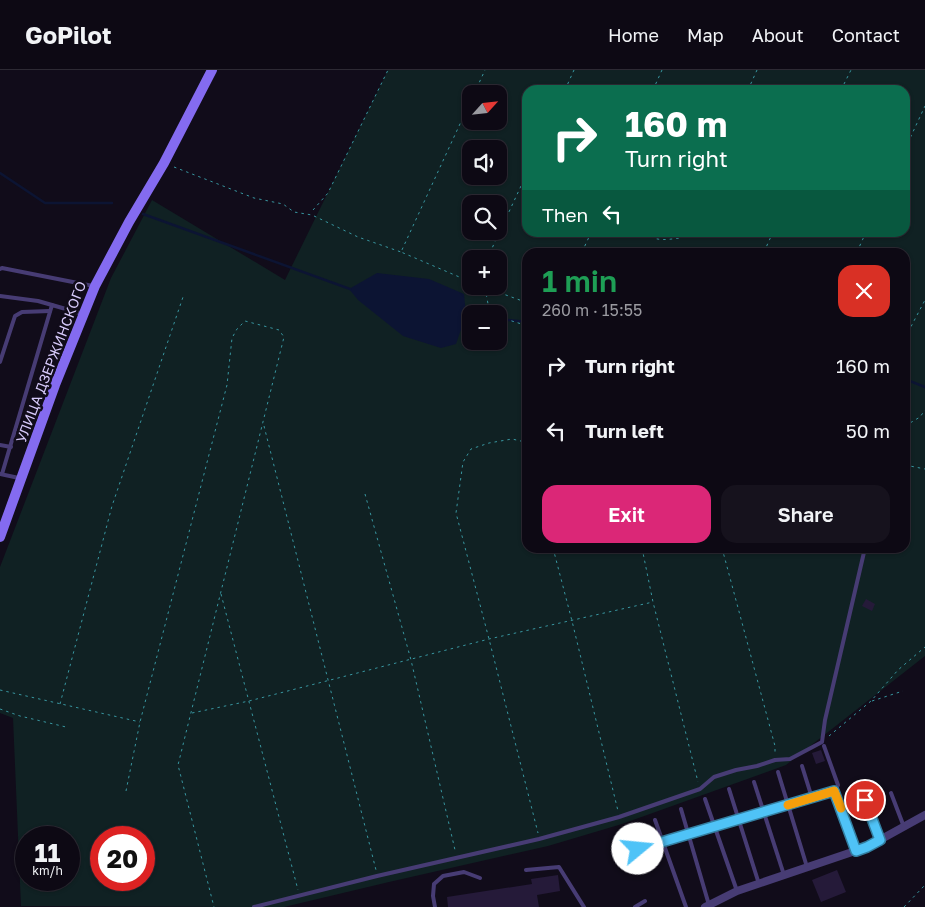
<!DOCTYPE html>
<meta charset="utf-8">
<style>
:root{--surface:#0d0914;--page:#16121d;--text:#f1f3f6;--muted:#9a9aa0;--line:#2d2a34;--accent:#db2777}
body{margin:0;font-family:"Golos Text",sans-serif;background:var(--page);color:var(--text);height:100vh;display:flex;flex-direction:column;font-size:19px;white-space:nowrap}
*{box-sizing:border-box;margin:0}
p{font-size:16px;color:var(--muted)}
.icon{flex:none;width:28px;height:28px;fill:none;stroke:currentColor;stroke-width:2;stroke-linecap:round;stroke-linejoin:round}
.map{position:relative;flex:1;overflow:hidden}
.side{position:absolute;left:522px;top:178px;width:388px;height:305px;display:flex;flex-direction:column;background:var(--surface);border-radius:15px;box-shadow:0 1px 4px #0004,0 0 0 1px var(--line)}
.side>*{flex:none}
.top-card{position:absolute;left:522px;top:15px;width:388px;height:152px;border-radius:15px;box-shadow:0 1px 4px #0004,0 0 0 1px var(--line);background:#0b6e4f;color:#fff;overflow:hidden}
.needle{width:32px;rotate:63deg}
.tools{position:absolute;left:462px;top:15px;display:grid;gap:10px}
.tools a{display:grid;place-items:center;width:45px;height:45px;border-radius:10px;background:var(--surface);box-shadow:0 1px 4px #0004,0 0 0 1px var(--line);font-size:25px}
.speed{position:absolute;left:15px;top:756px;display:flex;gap:10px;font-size:25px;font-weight:700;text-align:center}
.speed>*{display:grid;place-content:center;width:65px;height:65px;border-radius:50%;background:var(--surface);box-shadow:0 1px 4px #0004,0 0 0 1px var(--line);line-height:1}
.speed small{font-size:12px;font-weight:400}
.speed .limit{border:8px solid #d22;background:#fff;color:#111}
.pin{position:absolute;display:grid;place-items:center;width:42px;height:42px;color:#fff;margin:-21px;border:2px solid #fff;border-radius:50%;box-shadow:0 1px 5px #0007}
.me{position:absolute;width:55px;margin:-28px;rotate:73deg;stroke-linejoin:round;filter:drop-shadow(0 0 4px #0008)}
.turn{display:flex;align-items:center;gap:18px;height:105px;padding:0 20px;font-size:22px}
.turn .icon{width:65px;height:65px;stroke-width:2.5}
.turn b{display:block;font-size:35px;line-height:42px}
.then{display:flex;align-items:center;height:48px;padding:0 20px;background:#0003;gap:10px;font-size:19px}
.round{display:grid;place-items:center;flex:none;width:52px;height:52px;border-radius:15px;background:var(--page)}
.overview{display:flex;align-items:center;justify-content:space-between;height:85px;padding:0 20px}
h1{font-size:30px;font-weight:600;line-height:38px;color:#1e9e55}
.primary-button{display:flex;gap:10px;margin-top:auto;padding:10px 20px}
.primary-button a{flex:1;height:58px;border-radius:15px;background:var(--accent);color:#fff;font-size:20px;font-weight:600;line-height:58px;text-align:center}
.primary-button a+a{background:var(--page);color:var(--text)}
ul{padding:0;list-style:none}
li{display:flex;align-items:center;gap:15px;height:65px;padding:0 20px}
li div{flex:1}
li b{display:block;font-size:19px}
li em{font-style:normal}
header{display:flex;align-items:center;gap:30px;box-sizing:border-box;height:70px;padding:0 25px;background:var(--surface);border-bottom:1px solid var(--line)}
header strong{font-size:24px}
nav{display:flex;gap:28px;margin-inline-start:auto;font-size:18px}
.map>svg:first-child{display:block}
.green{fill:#102123;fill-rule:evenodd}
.water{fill:#0c1433}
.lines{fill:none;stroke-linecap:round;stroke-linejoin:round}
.stream{stroke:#0c1433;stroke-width:2.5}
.building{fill:#251a39}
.path{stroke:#3896a0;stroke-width:1;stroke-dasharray:2.5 4;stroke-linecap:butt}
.lane{stroke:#473c74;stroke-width:4}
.street{stroke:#473c74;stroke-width:8}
.secondary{stroke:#846bf0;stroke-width:10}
.route-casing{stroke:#337fa1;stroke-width:12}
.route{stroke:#4fc3f7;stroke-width:9}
.slow{stroke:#f59e0b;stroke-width:9}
.labels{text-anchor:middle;stroke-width:5;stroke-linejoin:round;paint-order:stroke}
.street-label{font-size:14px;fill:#d7cafa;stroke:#110c1a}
</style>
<header>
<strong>GoPilot</strong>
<nav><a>Home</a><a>Map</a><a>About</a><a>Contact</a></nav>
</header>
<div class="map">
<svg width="925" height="837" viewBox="0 0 925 837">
<rect width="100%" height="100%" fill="#110c1a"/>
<path class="green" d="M388,0H925V586L786,695L622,754L548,776L389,812L284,837L21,836L13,648L0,643V497L111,208L152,130L285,210ZM528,20H905V162H528ZM471,24H499V51H471ZM471,79H499V106H471ZM471,134H499V161H471ZM528,182H905V478H528ZM471,189H499V216H471ZM471,244H499V271H471ZM26,768H69V810H26ZM101,768H144V810H101Z"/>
<polygon class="water" points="377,203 429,209 464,224 466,245 456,274 441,278 403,266 358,230 349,219"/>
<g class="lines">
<g class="stream">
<polyline points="0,103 45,133 112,133"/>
<polyline points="143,144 350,219"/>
<polyline points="465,245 471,246"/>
<polyline points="499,249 528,252"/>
<polyline points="905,309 925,317"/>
</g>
</g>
<g class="building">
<polygon points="866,529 875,534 872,541 862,536"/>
<polygon points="821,680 825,691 816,694 812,683"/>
<polygon points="837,800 846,822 821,832 812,810"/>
<polygon points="558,805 560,821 537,825 539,837 448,837 447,827 532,814 531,809"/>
</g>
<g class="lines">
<g class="path">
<polyline points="565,20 574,0"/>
<polyline points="653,20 662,0"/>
<polyline points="748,20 757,0"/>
<polyline points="841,20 851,0"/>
<polyline points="474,24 485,0"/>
<polyline points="471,30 401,182 471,212"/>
<polyline points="905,79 925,36"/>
<polyline points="174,97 254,128 283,134 294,142 312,145 358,167 401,182"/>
<polyline points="313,140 328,123 388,0"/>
<path d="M646,162C654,173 669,169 681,168L684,162"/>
<polyline points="582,182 589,167"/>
<polyline points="764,182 773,162"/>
<polyline points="857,182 866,162"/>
<polyline points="487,189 528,101"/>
<polyline points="481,216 528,233"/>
<polyline points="485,218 489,239 493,244"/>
<polyline points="499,247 528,256"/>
<polyline points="905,268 925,230"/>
<polyline points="264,356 376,800"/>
<polyline points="905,356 920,347 925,340"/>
<polyline points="528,382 525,372 512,369 489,373 471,379 463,392 456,443 489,569 538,763"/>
<polyline points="905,395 925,399"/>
<polyline points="365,424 411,590 455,780"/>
<polyline points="553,478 572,551 618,741"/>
<polyline points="642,478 653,532 698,712"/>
<polyline points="722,478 775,676 775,682"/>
<polyline points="221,524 298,820"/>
<polyline points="0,620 140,652"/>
<polyline points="872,631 903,621"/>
<polyline points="60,634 112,436 183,227"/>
<polyline points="0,639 20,646 66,657"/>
<polyline points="192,643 249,631 489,569 653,532"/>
<polyline points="829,666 871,631 898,600 925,577"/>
<polyline points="126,721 140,652 227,315 232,268 237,259 245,251 279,260 284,267 178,695 214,837"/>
<polyline points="904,837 925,815"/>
</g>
<g class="lane">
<polyline points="0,199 2,198 93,216"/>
<polyline points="0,226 38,231 52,235"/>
<polyline points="0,292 15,246 22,242 50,241"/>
<polyline points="0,375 11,377"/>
<polyline points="0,404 19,408"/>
<polyline points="2,404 52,235 83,244"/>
<polyline points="824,676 838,715 835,721"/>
<polyline points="802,696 812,728"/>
<polyline points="778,702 807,797"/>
<polyline points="754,712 784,805"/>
<polyline points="729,719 759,814"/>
<polyline points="891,723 904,757"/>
<polyline points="705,729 737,821"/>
<polyline points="865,730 880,770"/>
<polyline points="681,739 709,835"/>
<polyline points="655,750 686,837"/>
<polyline points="638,779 835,721 856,781"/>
<polyline points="526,800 559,797 584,837"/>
<polyline points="254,837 377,806 539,769 619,747 700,719 714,707 736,700 757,696 775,690 790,689 822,672 825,650 865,478"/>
<polyline points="435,837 433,826 434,814 443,806 464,802 480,808"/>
<polyline points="635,837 645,831"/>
</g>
<polyline class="street" points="705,837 737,821 867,777 925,745"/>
<polyline class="secondary" points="0,467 55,315 95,216 129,152 164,93 212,0"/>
</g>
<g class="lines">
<defs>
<polyline id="route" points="638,779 834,721 856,781 867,777 880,770 865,730"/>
</defs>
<use href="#route" class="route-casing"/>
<use href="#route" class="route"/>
<polyline class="slow" points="788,735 834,721 841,738"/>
</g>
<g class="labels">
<g class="street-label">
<text transform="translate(51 292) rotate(-69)" y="5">УЛИЦА ДЗЕРЖИНСКОГО</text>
</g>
</g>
</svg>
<div class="tools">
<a><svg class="needle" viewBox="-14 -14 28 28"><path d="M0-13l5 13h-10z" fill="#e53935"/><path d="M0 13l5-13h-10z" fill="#9a9aa0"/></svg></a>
<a><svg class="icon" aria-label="sound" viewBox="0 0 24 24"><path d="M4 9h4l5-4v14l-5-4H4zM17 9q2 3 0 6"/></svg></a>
<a><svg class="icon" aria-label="search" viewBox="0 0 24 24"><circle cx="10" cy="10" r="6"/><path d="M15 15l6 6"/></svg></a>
<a>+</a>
<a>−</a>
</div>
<div class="speed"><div>11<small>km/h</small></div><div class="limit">20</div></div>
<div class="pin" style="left:865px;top:730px;background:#d93025"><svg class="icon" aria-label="arrive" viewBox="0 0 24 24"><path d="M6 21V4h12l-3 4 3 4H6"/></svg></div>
<svg class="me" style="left:638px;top:779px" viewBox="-20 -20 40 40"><circle r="19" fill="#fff"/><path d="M0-13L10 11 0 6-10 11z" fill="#4fc3f7"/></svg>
<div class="top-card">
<div class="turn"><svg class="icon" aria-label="right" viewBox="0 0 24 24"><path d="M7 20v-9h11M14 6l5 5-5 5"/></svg><div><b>160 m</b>Turn right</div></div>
<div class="then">Then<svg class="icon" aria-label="left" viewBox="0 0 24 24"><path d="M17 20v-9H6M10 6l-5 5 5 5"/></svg></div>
</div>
<section class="side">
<div class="overview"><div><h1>1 min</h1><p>260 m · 15:55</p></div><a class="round" style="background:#d93025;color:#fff"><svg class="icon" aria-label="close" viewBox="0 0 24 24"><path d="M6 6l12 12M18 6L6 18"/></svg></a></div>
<ul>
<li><svg class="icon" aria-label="right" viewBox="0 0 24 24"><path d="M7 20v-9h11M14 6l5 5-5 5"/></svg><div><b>Turn right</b></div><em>160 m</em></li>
<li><svg class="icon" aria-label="left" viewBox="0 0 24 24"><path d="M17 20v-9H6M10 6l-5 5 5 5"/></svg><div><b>Turn left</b></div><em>50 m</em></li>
</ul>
<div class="primary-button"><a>Exit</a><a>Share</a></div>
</section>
</div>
